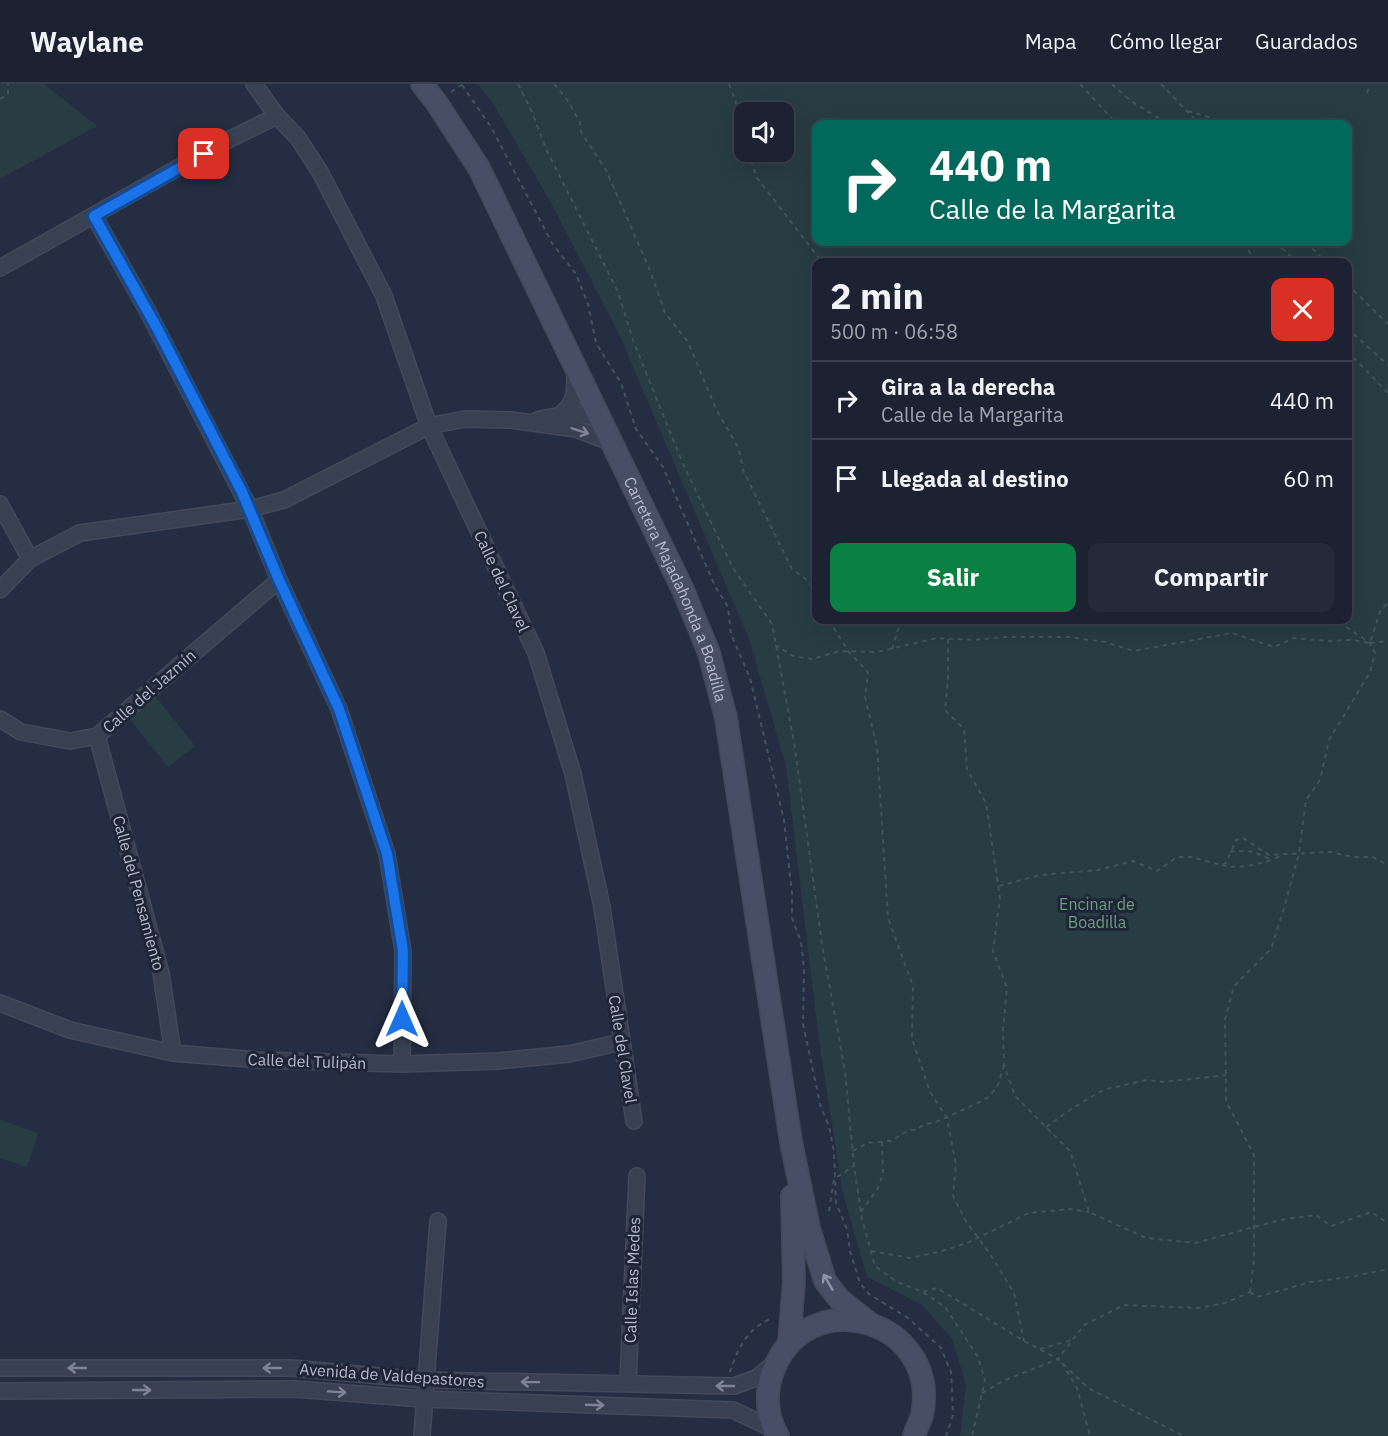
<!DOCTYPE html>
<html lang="es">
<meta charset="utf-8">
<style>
:root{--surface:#1c2232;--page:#252a3a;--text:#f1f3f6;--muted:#a0a4ac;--line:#3a3f4d;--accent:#0b8043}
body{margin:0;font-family:"IBM Plex Sans",sans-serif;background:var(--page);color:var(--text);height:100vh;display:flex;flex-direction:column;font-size:22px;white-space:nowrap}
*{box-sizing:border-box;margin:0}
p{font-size:20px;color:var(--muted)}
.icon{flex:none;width:33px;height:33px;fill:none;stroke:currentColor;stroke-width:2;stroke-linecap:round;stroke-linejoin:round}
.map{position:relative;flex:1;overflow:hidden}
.panel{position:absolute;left:812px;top:174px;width:540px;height:366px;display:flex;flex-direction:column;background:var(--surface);border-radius:12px;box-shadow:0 6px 24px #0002,0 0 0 2px var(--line)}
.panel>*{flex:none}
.hud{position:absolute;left:812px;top:36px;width:540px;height:126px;border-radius:12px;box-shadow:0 6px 24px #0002,0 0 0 2px var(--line);background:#00695c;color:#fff;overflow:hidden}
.controls{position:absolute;left:734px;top:18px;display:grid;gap:12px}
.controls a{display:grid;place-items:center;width:60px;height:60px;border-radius:12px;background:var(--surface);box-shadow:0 6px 24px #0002,0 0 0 2px var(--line);font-size:30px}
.pin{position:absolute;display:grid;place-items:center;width:51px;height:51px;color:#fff;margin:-26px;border-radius:12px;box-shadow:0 3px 9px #0006}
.me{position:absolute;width:66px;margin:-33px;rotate:0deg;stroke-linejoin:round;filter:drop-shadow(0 0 4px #0008)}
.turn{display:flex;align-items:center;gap:21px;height:126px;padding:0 18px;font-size:27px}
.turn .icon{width:78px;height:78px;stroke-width:2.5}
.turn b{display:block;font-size:42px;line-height:51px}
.round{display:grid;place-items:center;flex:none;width:63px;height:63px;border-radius:12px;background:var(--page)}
.headline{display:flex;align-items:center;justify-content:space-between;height:102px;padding:0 18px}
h1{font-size:36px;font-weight:800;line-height:45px}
.primary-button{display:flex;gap:12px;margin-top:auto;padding:12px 18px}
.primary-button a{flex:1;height:69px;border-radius:12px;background:var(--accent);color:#fff;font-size:24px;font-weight:800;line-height:69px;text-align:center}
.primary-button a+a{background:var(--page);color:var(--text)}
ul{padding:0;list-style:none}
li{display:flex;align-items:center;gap:18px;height:78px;padding:0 18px;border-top:2px solid var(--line)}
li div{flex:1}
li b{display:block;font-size:22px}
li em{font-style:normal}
header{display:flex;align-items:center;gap:36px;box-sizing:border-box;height:84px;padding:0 30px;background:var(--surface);border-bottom:2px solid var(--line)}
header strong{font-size:28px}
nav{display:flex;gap:33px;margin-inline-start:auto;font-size:21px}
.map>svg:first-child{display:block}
.green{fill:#273c43;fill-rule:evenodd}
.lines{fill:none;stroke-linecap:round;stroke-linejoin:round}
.street-casing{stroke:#43495b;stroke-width:18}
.secondary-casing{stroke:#43495b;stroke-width:24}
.path{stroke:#40555b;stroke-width:2;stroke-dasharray:4.5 4.5;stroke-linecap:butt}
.street{stroke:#394052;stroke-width:15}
.secondary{stroke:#474e65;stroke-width:21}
.oneway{stroke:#7e8495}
.oneway2{stroke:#8f95a8}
.route-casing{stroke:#114b97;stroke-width:15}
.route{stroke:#1a73e8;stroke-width:10}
.labels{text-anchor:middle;stroke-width:6;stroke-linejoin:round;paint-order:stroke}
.street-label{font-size:16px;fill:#b6bbcc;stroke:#1e2537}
.park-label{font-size:16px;fill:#6c9e7f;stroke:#1e2537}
</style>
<header>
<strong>Waylane</strong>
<nav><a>Mapa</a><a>Cómo llegar</a><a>Guardados</a></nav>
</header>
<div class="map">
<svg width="1388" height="1352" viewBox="0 0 1388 1352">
<rect width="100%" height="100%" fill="#252d42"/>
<g class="green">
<polygon points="0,0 44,0 97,42 0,95"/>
<path d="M478,0H1388V1352H960L966,1300L952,1255L922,1221L867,1193L843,1110L819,957L786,682L749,555L619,250L550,117L494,21ZM744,28H783V68H744ZM816,40H1347V158H816ZM1347,178V536H816V178Z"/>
<polygon points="156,613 195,662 168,683 129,634"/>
<polygon points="0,1036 38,1049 27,1083 0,1074"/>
</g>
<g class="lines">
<defs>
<g id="street">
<polyline points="254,0 277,32 298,54 320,88 384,212 429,342 536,569 573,690 602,823 634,1037"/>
<polyline points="94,132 147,226 250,425 279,496 339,625 387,770 403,867 402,980"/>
<polyline points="0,184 222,59 277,32"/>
<path d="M561,330C576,318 575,306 575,287"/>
<path d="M537,336C560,330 578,329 601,334"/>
<polyline points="0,420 30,475"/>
<polyline points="0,506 30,475 80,449 250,425 284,416 429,342 465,335 511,336 576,345 610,358"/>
<polyline points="0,635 21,648 70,657 97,652 279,496"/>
<polyline points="97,652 161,889 173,969"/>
<polyline points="0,919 70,946 173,969 258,976 402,980 498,977 569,970 621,958"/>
<polyline points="0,1284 291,1284 425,1296 734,1302 756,1294 776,1278"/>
<polyline points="628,1299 637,1092"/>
<polyline points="0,1307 295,1305 423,1315 733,1326 773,1345"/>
<polyline points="422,1352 438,1137"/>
</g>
<g id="secondary">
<path id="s1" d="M422,0L436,18L479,84L683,506L709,569L726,634L791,1058L809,1144L825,1197L840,1216L868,1238"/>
<polyline points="789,1259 794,1197 792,1112"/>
<path d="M778,1352C767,1334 765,1310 772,1290C805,1195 942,1236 922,1331C920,1338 916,1345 914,1352"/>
</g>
</defs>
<use href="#street" class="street-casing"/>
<use href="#secondary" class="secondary-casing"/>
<g class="path">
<polyline points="518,0 531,26 547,67 618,208 634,259 683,380 733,484 772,540 794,658 823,867 845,987 854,1082 862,1135 875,1182 897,1198 923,1208 945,1223 978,1273 985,1296 972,1352"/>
<polyline points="554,0 566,14 580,38 581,48 606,86 649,184 665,229 688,258 716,325 739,365 743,386 792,485 807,496 816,510"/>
<polyline points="729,0 743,38 740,46 744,57"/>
<polyline points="1080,0 1117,40"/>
<polyline points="1112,0 1131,17 1168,40"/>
<polyline points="1161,0 1199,40"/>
<polyline points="462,1 491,43 552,159 576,190 588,220 596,259 621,299 636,345 663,383 715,502 728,523 731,550 750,594 784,736 792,810 792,834 801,858 804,885 803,940 821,1024 829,1042 834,1068 836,1119 847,1145 850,1167 860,1199 869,1210 908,1234 941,1264 951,1288 952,1306 953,1331 946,1352"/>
<polyline points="451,8 463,0"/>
<polyline points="1367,9 1370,0"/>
<polyline points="0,15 8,10 8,0"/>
<polyline points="1188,27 1231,40"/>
<polyline points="748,68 757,94 822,178"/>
<polyline points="1244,158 1255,178"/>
<polyline points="1275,158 1297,178"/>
<polyline points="1306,158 1326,178"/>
<polyline points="1347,200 1388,240"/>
<polyline points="1347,244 1388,281"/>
<polyline points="1347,267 1388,309"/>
<polyline points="829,536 848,567 868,588 865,613 877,663 888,834 913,902 912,955 930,1008 947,1034 956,1081 953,1112 965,1136 990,1170 1014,1209 1024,1257"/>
<polyline points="948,555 948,595 945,626 964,645 967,685 986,719 1000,814 993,867 1007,904 1003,946 1004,981 1015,1012 1070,1067 1089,1128 1146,1154 1195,1159 1280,1136 1316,1131 1331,1142 1371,1128 1388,1139"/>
<polyline points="1370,559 1388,557"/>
<polyline points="775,561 793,572 812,575 840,567 877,568 937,554 974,556 1004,553 1069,553 1105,558 1134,567 1232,549 1274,563 1294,554 1328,557 1353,556 1370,559 1381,525 1388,519"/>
<polyline points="892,565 901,536"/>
<path d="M1230,768C1249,765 1255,768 1272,776"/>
<path d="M1222,781C1240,786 1266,779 1283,771"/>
<polyline points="999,802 1040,791 1098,786 1133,777 1157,787 1177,773 1191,773 1221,781 1226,779 1236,756 1243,754 1269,771 1330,768 1353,773 1373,773 1388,781"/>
<polyline points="1046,1043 1071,1025 1103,1006 1146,996 1163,998 1226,991"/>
<polyline points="853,1067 867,1059 891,1057 909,1046 916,1046 923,1041 938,1037 980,1018 990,1012 998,1001 1004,981"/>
<polyline points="829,1127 834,1095 854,1082"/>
<polyline points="861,1128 878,1104 883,1090 882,1057"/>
<polyline points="871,1167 910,1174 939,1168 967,1159 1029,1129 1069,1125 1089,1128"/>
<polyline points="923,1208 937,1204 1024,1257 1058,1275 1088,1304 1184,1352"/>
<polyline points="1250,1208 1254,1177 1254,1071 1226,1017 1225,935 1234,902 1271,865 1285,821 1299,769 1306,716 1320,696 1329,656 1370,588 1375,569 1370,559 1336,536"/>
<polyline points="1250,1208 1257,1213 1311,1198 1350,1193 1388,1185"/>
<polyline points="1040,1265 1072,1256"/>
<polyline points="1062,1279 1077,1304 1090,1352"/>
<path d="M730,1288C737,1265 749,1242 773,1234"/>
<polyline points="982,1309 1003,1297 1058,1275 1084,1241 1124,1221 1198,1224 1225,1219 1250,1208"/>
</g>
<use href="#street" class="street"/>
<use href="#secondary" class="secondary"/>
</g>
<defs><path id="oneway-shaft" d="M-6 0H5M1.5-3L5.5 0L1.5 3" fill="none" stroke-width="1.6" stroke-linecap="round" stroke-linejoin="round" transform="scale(1.5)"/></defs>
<g class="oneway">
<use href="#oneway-shaft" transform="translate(580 347) rotate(18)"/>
<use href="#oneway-shaft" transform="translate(77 1284) rotate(-180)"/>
<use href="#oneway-shaft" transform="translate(272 1284) rotate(-180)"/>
<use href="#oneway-shaft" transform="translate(530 1298) rotate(-179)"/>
<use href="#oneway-shaft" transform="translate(725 1302) rotate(-180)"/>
<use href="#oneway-shaft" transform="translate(142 1306)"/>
<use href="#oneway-shaft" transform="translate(337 1308) rotate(4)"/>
<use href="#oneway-shaft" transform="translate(595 1321) rotate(2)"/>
</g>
<use class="oneway2" href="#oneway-shaft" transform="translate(828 1198) rotate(-120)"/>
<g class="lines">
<defs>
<polyline id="route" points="204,70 94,132 157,244 242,408 279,496 339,625 387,770 403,867 402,935"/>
</defs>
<use href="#route" class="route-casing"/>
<use href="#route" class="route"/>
</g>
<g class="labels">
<g class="street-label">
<text transform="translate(502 497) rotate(65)" y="6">Calle del Clavel</text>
<text dy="6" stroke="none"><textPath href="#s1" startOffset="567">Carretera Majadahonda a Boadilla</textPath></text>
<text transform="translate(149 607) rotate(-41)" y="6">Calle del Jazmín</text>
<text transform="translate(139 809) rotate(75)" y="6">Calle del Pensamiento</text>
<text transform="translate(623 965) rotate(81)" y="6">Calle del Clavel</text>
<text transform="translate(307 977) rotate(2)" y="6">Calle del Tulipán</text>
<text transform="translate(632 1196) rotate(-88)" y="6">Calle Islas Medes</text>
<text transform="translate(392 1291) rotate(4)" y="6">Avenida de Valdepastores</text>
</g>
<g class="park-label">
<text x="1097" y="826">Encinar de<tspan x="1097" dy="18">Boadilla</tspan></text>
</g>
</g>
</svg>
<div class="controls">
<a><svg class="icon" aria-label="sound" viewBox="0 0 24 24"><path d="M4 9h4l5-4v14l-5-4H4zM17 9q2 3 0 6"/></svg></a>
</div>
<div class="pin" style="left:204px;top:70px;background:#d93025"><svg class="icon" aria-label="arrive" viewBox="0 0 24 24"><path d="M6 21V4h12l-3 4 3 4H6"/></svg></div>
<svg class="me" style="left:402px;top:935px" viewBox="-20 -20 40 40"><path d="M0-17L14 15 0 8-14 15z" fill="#1a73e8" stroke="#fff" stroke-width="4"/></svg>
<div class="hud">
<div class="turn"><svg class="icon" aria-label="right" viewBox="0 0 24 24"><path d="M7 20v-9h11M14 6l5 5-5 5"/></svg><div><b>440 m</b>Calle de la Margarita</div></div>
</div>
<section class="panel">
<div class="headline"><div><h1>2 min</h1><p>500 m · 06:58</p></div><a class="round" style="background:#d93025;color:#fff"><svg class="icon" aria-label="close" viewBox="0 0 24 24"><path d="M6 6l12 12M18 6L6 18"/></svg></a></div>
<ul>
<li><svg class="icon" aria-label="right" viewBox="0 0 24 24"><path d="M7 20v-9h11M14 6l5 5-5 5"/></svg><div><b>Gira a la derecha</b><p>Calle de la Margarita</p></div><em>440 m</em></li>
<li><svg class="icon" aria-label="arrive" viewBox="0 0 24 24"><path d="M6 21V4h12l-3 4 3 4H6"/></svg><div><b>Llegada al destino</b></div><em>60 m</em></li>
</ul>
<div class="primary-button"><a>Salir</a><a>Compartir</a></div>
</section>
</div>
